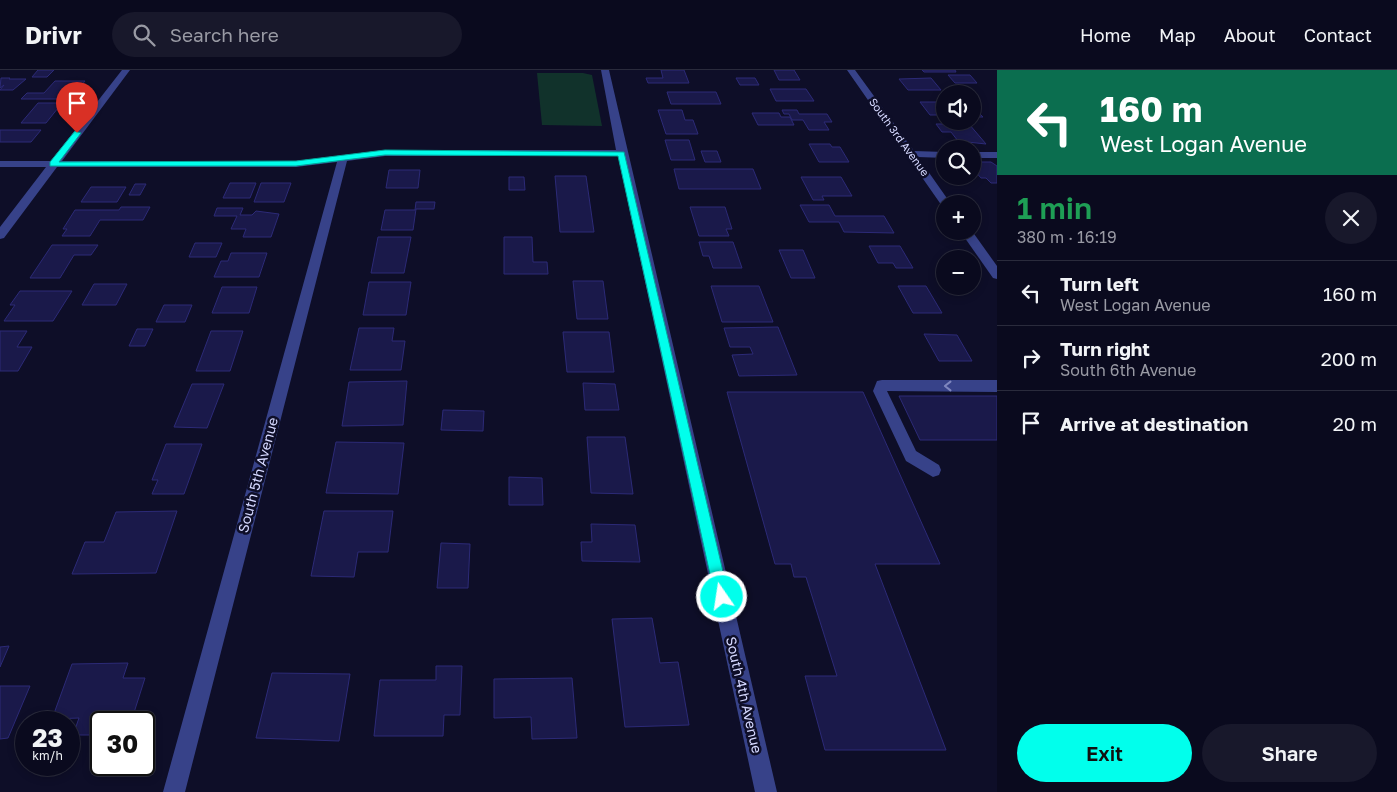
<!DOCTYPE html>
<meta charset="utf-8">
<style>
:root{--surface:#0a0a1e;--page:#18182b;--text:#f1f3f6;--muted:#999aa4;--line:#2a2b3c;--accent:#01ffec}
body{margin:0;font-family:"Golos Text",sans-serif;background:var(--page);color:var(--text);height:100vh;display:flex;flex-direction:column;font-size:19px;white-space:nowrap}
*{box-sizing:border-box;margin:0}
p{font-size:16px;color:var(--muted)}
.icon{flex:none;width:28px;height:28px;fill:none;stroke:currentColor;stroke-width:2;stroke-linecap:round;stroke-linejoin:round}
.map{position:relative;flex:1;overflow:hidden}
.sheet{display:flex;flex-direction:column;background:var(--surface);width:400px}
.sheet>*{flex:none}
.banner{background:#0b6e4f;color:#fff;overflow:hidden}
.tools{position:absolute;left:936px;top:15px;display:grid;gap:10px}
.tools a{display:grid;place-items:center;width:45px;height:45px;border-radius:50%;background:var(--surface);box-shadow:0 2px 8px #0003,0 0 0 1px var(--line);font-size:25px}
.speed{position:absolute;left:15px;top:641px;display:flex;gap:10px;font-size:25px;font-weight:700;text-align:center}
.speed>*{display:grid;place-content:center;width:65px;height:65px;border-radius:50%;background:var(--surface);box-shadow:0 2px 8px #0003,0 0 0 1px var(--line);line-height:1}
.speed small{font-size:12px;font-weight:400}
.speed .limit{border:2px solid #111;border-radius:8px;background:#fff;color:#111}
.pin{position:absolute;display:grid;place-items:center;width:42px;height:42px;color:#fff;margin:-51px -21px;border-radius:50% 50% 50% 0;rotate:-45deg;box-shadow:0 0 5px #0007}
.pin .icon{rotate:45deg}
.me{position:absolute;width:55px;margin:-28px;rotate:347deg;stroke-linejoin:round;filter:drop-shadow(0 0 4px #0008)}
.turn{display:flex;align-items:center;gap:18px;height:105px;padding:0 20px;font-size:22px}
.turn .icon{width:65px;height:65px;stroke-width:2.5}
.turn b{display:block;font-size:35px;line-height:42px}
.round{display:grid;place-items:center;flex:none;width:52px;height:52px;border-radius:26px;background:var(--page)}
.summary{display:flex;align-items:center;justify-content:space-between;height:85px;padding:0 20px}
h1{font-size:30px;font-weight:600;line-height:38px;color:#1e9e55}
.action{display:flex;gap:10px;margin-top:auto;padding:10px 20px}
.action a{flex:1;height:58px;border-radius:30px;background:var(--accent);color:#111;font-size:20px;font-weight:600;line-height:58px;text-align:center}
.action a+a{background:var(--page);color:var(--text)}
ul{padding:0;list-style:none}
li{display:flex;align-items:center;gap:15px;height:65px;padding:0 20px;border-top:1px solid var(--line)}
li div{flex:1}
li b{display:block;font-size:19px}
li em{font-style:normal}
header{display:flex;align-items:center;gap:30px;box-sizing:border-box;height:70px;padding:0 25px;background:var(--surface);border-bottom:1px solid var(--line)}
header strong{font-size:24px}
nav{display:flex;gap:28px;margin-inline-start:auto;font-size:18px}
.search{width:350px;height:45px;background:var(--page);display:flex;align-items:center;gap:12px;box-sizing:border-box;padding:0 18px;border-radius:28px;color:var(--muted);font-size:19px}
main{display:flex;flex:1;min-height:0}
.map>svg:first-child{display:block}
.green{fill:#11322b}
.building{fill:#1a194a;stroke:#2c2a77}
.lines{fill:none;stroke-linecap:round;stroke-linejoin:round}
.minor{fill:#374289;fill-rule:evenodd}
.oneway{stroke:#7e86be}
.route{fill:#01ffec;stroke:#01a699}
.labels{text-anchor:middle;stroke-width:5;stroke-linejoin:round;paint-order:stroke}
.far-street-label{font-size:11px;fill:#d5d8ff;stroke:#0e0e28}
.street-label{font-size:14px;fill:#d5d8ff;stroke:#0e0e28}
</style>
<header>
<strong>Drivr</strong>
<div class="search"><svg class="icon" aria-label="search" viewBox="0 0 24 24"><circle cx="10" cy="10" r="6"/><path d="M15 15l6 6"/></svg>Search here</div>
<nav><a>Home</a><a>Map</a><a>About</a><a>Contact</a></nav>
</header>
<main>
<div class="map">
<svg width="997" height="722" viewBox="0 0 997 722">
<rect width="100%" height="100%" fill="#0e0e28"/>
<polygon class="green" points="537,3 583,3 592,5 602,56 542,55"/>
<g class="building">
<polygon points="38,0 54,0 47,7 32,7"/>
<polygon points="661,0 684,0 689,13 648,13 646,8 663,8"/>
<polygon points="774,0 794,0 800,10 779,10"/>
<polygon points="922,0 955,0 956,2 924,2"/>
<polygon points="948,5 970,5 977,13 955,13"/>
<polygon points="1,8 10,8 9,9 26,9 13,20 0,20 4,15 0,18"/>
<polygon points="736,8 755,8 759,15 740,15"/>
<polygon points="931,8 941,20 908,20 899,9"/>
<polygon points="55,11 85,11 70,29 21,29 27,23 44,23"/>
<polygon points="770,19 806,19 814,31 776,31"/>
<polygon points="667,22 716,22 721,34 671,34"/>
<polygon points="920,32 945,32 945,45 930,45"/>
<polygon points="38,33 62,33 46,53 21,53"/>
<polygon points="972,36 983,47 972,47"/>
<polygon points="658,40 682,40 685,50 693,50 698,64 666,64"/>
<polygon points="782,40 797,40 799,44 827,44 832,52 824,52 829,60 809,60 803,50 792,50 789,44 784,44"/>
<polygon points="752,43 779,43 781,47 790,47 794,55 758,55"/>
<polygon points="936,54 969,54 986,74 958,71 951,62 942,62"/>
<polygon points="0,60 41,60 31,72 0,72"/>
<polygon points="665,70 689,70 695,90 671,90"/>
<polygon points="809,74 830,74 832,77 840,77 849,92 819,92"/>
<polygon points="701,81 717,81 721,92 705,92"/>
<polygon points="973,92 991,92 997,96 997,113 991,113 986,108 981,108 974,100 980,100"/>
<polygon points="674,99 753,99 761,119 679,119"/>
<polygon points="389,100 420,100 418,118 386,118"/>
<polygon points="555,106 586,106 594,162 560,162"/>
<polygon points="509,107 524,107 525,120 509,120"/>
<polygon points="801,107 841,107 852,126 822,126 824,130 813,130"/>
<polygon points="230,113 256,113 250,128 223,128"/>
<polygon points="261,113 291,113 284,132 254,132"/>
<polygon points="135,114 146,114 140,125 129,125"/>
<polygon points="91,117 126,117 117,132 81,132"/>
<polygon points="416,132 435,132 434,139 416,139 413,160 381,160 385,140 415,140"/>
<polygon points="800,135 829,135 835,146 884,146 894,163 844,162 839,152 809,152"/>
<polygon points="121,137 150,137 143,150 100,150 90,166 62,166 67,159 63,159 75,140 119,140"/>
<polygon points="690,137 725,137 732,159 726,159 729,166 699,166"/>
<polygon points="217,138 243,138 240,145 252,145 256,141 279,144 271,167 243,167 246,159 231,159 237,146 214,146"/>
<polygon points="378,167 411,167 404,203 371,203"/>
<polygon points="504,167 532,167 533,192 547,192 548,204 504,204"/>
<polygon points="699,172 733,172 742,198 713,198 709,186 703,186"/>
<polygon points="195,173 222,173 216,187 189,187"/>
<polygon points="52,175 98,175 91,185 74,185 60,208 30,208"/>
<polygon points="869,176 900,176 913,198 896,198 893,193 878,193"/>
<polygon points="779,180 803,180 815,208 791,208"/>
<polygon points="231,183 267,183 259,207 214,207 221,191 228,191"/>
<polygon points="573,211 603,211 608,249 577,249"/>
<polygon points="369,212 411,212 406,245 363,245"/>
<polygon points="94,214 127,214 116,235 82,235"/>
<polygon points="711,216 759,216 773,252 722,252"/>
<polygon points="898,216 926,216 942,243 913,243"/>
<polygon points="222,217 257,217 249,243 212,243"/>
<polygon points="20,221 72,221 53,251 4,251 15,235 10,235"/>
<polygon points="164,235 192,235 185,252 156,252"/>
<polygon points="778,257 797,305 739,306 732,285 753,284 750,277 730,277 724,258"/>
<polygon points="359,258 394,258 392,271 405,271 401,300 350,300"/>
<polygon points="137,259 153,259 145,276 129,276"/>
<polygon points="0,261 27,261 17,277 32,277 18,301 0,301"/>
<polygon points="211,261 243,261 230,301 196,301"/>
<polygon points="563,262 609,262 614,302 567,302"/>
<polygon points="924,264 957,265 972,291 939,291"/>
<polygon points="407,311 403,355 342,356 349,312"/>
<polygon points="583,313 615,314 619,340 585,340"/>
<polygon points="192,314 224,314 207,358 174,357"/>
<polygon points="727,322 863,322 940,494 875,494 946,680 825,680 805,606 837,606 806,507 794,507 791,494 775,494"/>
<polygon points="899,326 997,326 997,370 920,370"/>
<polygon points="443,340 484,341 483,361 441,360"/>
<polygon points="587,367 625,367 633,424 591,423"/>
<polygon points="336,372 404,373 398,424 326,423"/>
<polygon points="166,374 202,374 184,424 152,424 158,410 152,410"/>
<polygon points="509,407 542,408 543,435 509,435"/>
<polygon points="177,441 156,503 72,504 85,472 104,472 116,442"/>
<polygon points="324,441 393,441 388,482 358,482 354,507 311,506"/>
<polygon points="591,454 635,455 640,492 582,491 581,472 592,472"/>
<polygon points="441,473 470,474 468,518 437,518"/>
<polygon points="652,548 660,593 678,592 689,655 625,657 612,549"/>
<polygon points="9,576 0,597 0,577"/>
<polygon points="128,593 123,608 145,608 131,652 101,652 101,665 73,665 79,648 52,649 72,594"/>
<polygon points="436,596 462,596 460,645 444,645 443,666 374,666 380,610 436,610"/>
<polygon points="272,603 350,604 339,671 256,668"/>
<polygon points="572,608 577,668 532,669 531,647 494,648 494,609"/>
<polygon points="0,616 30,616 8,668 0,669"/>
</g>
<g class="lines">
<g class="minor">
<polygon points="122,0 130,0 62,91 296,91 385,80 616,80 601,0 609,0 777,722 755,722 618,86 385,86 347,91 185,722 163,722 337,92 296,97 57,97 4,168 0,169 0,157 46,97 0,97 0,91 51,91"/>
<polygon points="847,0 855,0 914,81 945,82 945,88 918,87 951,134 945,134 945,137 942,136"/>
<rect x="972" y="82" width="25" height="6"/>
<polygon points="960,161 972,161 997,196 997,209 993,208"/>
<polygon points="882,310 997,310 997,322 887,321 916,381 939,395 941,400 939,405 933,407 906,391 873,321 877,311"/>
</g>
</g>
<defs><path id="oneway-chevron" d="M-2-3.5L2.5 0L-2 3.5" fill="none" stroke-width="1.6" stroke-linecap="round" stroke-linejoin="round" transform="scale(1.25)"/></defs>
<use class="oneway" href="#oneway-chevron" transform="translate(948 316) rotate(-180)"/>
<polygon class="route" points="75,61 81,63 59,92 296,91 385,80 624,82 729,527 727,532 722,534 717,532 715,527 618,86 385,85 296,96 50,96 50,92"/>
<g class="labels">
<g class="far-street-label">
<text transform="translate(899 67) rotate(54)" y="4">South 3rd Avenue</text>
</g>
<g class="street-label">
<text transform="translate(258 405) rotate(-75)" y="5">South 5th Avenue</text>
<text transform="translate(744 625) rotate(77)" y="5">South 4th Avenue</text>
</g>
</g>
</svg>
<div class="tools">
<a><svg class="icon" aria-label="sound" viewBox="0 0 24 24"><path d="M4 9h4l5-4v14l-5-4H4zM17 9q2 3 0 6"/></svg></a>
<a><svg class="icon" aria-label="search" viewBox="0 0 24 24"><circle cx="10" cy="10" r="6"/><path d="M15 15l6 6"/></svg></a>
<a>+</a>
<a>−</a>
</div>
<div class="speed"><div>23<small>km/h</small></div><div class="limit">30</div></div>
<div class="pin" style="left:77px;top:63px;background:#d93025"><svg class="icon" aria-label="arrive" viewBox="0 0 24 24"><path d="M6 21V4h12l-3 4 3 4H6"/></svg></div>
<svg class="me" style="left:722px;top:527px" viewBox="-20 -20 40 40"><circle r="17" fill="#01ffec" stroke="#fff" stroke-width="3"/><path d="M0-11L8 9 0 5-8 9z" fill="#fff"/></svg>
</div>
<section class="sheet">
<div class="banner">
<div class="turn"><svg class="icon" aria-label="left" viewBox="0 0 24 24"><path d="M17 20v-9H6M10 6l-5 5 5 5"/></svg><div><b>160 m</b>West Logan Avenue</div></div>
</div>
<div class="summary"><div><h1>1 min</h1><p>380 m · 16:19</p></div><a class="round"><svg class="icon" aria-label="close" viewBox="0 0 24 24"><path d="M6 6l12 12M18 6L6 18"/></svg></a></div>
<ul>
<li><svg class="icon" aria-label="left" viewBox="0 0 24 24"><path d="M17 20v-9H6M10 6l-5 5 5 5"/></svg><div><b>Turn left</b><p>West Logan Avenue</p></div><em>160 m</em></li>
<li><svg class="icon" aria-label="right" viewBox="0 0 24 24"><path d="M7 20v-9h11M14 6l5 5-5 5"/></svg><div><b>Turn right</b><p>South 6th Avenue</p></div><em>200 m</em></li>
<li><svg class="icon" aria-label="arrive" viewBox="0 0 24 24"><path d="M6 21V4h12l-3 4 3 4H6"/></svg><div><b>Arrive at destination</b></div><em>20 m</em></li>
</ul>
<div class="action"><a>Exit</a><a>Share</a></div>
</section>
</main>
